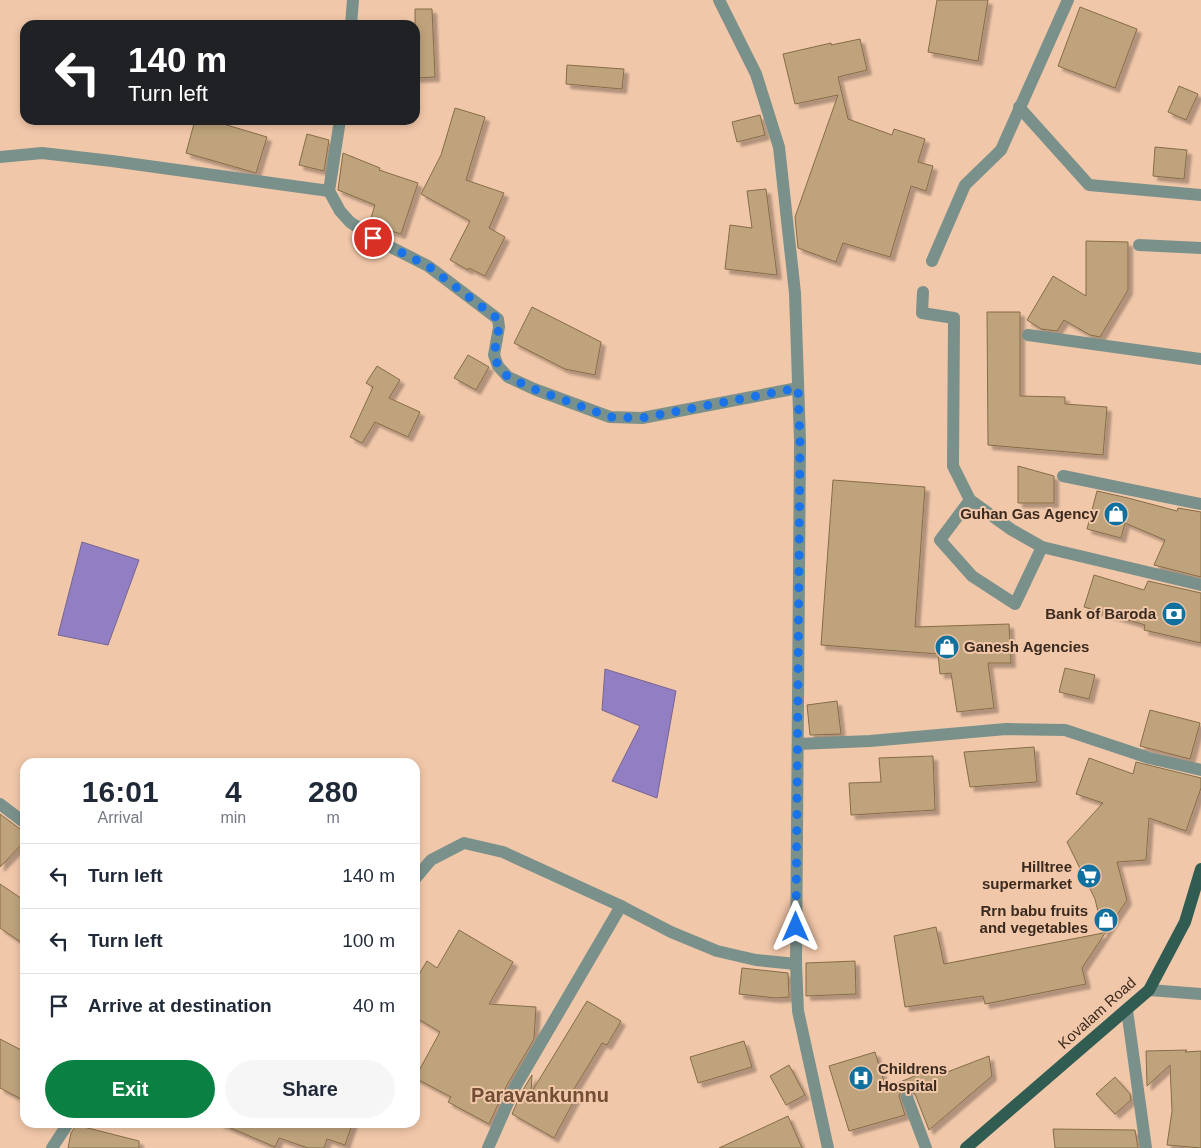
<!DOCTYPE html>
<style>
:root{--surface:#fff;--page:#f6f6f7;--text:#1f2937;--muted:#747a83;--line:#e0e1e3;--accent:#0b8043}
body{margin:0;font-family:Helvetica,sans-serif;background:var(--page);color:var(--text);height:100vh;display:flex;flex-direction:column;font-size:19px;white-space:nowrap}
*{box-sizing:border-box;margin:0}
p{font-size:16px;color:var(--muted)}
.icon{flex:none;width:28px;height:28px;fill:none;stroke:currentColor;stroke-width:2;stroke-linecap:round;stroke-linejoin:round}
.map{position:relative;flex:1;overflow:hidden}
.details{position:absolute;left:20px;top:758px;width:400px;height:370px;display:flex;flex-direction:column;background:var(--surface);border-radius:15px;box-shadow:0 2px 8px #0003}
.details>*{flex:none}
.banner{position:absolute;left:20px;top:20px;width:400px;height:105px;border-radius:15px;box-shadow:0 2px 8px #0003;background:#202124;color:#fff;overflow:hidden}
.pin{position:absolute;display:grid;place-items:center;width:42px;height:42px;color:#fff;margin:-21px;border:2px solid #fff;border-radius:50%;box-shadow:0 1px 5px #0007}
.me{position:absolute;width:55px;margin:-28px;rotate:0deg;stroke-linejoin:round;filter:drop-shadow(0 0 4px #0008)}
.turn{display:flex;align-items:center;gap:18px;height:105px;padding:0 25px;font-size:22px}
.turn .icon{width:65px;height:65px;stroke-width:2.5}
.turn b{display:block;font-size:35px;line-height:42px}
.eta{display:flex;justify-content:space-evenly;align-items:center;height:85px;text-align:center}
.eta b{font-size:30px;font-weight:700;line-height:35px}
.cta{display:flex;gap:10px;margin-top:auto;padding:10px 25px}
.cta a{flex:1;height:58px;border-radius:30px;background:var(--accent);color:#fff;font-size:20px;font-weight:700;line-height:58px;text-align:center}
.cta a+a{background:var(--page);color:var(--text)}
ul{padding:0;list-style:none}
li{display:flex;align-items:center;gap:15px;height:65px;padding:0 25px;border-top:1px solid var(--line)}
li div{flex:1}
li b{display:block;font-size:19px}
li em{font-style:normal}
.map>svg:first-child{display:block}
.water{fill:#917ec3;stroke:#776592}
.building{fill:#bea37c;stroke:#866c47;filter:url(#shadow)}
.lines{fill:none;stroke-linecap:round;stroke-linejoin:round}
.street{stroke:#7a918b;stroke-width:12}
.primary{stroke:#305c52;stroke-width:12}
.route{stroke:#1a73e8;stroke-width:9;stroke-dasharray:0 16.2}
.labels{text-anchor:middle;stroke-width:4;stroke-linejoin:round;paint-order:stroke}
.poi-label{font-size:15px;font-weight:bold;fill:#3b2a1f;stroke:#f1c7a9;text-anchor:end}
.street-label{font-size:15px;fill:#3b2a1f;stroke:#f1c7a9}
.district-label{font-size:20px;font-weight:bold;fill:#714e34;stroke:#f1c7a9}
</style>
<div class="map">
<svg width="1201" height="1148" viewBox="0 0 1201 1148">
<defs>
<filter id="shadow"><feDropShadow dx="4.5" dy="4.5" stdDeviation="1" flood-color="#0004"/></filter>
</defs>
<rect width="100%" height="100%" fill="#f1c7a9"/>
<g class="water">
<polygon points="82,542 139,560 108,645 58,635"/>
<polygon points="605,669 676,691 657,798 612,781 640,726 602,710"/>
</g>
<g class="building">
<polygon points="937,0 988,0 978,61 928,52"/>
<polygon points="1080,7 1137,29 1115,88 1058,66"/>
<polygon points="415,9 432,9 435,77 415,78"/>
<polygon points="860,39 867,70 838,77 848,119 892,135 894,129 925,139 918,162 933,166 926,191 911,186 890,257 843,243 836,262 798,248 795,217 838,95 795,104 783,54 831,43 831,45"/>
<polygon points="567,65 624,69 622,89 566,84"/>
<polygon points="1179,86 1198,94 1186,120 1168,112"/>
<polygon points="455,108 485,117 466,180 504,193 489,228 505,237 485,276 469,268 468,270 450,260 470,221 421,194 441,155"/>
<polygon points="760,115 765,135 737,142 732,122"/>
<polygon points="195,120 210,120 267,137 256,173 186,153"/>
<polygon points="307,134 329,140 324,171 299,165"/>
<polygon points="1155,147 1187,150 1184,179 1153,176"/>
<polygon points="343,153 380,168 379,170 418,183 401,234 369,224 375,205 338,190"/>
<polygon points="766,189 777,275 725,269 730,225 752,228 747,191"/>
<polygon points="1086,241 1128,242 1128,290 1100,337 1090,335 1064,320 1057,331 1041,329 1027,320 1053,276 1086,296"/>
<polygon points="532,307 601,342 595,375 565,369 514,343"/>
<polygon points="987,312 1020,312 1020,396 1065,397 1065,404 1107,407 1103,455 988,445"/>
<polygon points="468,355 489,367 476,390 454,378"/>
<polygon points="377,366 400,380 389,398 420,412 408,437 375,422 362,443 350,437 373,387 366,383"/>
<polygon points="1018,466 1054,476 1054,503 1018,503"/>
<polygon points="833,480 925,487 915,627 1009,624 1011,663 988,663 994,708 957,712 951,673 940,674 938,654 821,645"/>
<polygon points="1097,491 1128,498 1177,511 1178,508 1201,512 1201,577 1154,565 1165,540 1125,523 1121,538 1087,529"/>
<polygon points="1094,575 1144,590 1148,581 1201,593 1201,643 1144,630 1145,625 1084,607"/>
<polygon points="1065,668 1095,675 1089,699 1059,692"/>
<polygon points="837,701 841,734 810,735 807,705"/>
<polygon points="1150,710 1200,723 1190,759 1140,746"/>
<polygon points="1034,747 1037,782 970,787 964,752"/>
<polygon points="933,756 935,810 851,815 849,783 881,782 879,758"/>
<polygon points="1089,758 1133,774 1136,762 1201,778 1201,788 1186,831 1149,818 1146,860 1117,862 1127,900 1082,968 1086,984 985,1004 983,996 905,1007 894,936 936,927 944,964 1103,933 1095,899 1067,842 1103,803 1076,794"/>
<polygon points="0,814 20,829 25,831 25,841 0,867"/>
<polygon points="0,884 25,901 25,945 0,928"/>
<polygon points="459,930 513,962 489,1004 536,1007 534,1039 507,1085 489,1124 448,1102 451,1097 415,1078 440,1032 415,1017 415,981 427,961 437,968"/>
<polygon points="855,961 856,994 806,996 806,963"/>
<polygon points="742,968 788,973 789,997 776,998 739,994"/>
<polygon points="587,1001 621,1021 607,1045 602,1043 571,1094 576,1097 554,1138 512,1114 521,1093 532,1075 531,1093"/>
<polygon points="0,1039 25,1052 25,1101 0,1088"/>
<polygon points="744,1041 752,1067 698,1083 690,1057"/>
<polygon points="1187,1050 1185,1052 1201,1051 1201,1148 1167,1145 1172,1111 1170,1065 1147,1086 1146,1051"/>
<polygon points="875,1052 886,1088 938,1066 942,1074 989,1056 992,1076 929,1130 915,1094 908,1089 901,1091 899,1096 905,1115 849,1131 829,1066"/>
<polygon points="789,1065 805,1095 786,1105 770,1076"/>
<polygon points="1115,1077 1130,1094 1131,1100 1115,1114 1096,1094"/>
<polygon points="788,1116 802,1148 719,1148 771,1124"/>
<polygon points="353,1122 345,1145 327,1139 324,1148 308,1148 279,1138 275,1147 219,1123"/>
<polygon points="76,1125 139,1141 139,1148 68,1148 71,1133"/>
<polygon points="1053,1129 1135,1130 1138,1148 1055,1148"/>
</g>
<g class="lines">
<g class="street">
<polyline points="719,0 756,74 779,147 795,293 800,441 796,964 798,1011 828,1148"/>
<polyline points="351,25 353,0"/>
<polyline points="1019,107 1089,185 1201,195"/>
<polyline points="340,120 329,191 340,211 350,222 373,238 428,266 498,319 499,327 494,355 498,366 508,377 534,389 610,417 642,418 798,388"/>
<polyline points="0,157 42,153 112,161 329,191"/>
<polyline points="1139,245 1201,248"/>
<polyline points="932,261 965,185 1001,150 1068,0"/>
<polyline points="923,292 922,313 954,318 953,466 970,500 1012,530 1042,547 1201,585"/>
<polyline points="1028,335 1201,359"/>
<polyline points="1063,476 1201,504"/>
<polyline points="970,500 940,540 972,576 1015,604 1042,547"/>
<polyline points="798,744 870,741 1006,729 1065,730 1149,758 1201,770"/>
<polyline points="0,804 25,823"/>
<polyline points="415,879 431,860 464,843 503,852 621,906 671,932 717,951 756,960 796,964"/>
<polyline points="1149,990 1201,994"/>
<polyline points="1127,1010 1146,1148"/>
<polyline points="907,1097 926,1148"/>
<polyline points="52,1148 69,1122"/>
<polyline points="488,1148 514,1089 621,906"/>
</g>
<polyline class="primary" points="966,1148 1149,990 1185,922 1201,869"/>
</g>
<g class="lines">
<polyline class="route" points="373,238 428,266 498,319 499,327 494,355 498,366 508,377 534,389 610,417 642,418 798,388 800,441 796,927"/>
</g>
<defs>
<symbol id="shop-disc" viewBox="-11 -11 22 22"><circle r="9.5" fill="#10719f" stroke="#f1c7a9"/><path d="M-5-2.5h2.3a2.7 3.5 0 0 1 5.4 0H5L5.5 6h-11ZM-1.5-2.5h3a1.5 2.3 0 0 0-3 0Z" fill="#fff"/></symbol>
<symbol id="bank-disc" viewBox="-11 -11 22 22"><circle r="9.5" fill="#10719f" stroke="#f1c7a9"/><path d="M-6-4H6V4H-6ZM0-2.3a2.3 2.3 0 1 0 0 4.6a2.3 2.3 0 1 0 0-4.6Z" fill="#fff"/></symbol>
<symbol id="supermarket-disc" viewBox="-11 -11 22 22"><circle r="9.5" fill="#10719f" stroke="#f1c7a9"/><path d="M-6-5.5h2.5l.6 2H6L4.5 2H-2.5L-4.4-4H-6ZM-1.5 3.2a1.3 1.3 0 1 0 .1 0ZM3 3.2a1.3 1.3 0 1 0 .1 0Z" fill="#fff"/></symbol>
<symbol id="hospital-disc" viewBox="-11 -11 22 22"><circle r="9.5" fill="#10719f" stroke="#f1c7a9"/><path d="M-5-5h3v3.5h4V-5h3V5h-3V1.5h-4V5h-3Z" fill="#fff"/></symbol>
</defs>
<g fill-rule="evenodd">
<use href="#shop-disc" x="1102" y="500" width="28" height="28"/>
<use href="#bank-disc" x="1160" y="600" width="28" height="28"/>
<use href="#shop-disc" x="933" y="633" width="28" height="28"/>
<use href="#supermarket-disc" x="1075" y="862" width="28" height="28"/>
<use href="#shop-disc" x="1092" y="906" width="28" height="28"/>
<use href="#hospital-disc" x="847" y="1064" width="28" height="28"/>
</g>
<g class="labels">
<g class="poi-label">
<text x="1098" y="519">Guhan Gas Agency</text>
<text x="1156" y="619">Bank of Baroda</text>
<text x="964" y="652" text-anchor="start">Ganesh Agencies</text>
<text x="1072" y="872">Hilltree<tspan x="1072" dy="17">supermarket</tspan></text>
<text x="1088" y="916">Rrn babu fruits<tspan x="1088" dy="17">and vegetables</tspan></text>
<text x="878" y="1074" text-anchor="start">Childrens<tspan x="878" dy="17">Hospital</tspan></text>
</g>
<g class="street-label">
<text transform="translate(1097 1013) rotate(-42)" y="5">Kovalam Road</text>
</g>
<g class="district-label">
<text x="540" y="1102">Paravankunnu</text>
</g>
</g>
</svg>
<div class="pin" style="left:373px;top:238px;background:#d93025"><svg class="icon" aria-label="arrive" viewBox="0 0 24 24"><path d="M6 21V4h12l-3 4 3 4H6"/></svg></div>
<svg class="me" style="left:796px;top:927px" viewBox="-20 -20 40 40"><path d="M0-17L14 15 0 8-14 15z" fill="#1a73e8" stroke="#fff" stroke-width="4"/></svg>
<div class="banner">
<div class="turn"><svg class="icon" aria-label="left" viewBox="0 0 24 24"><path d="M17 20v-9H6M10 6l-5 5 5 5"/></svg><div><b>140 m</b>Turn left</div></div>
</div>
<section class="details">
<div class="eta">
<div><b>16:01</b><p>Arrival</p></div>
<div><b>4</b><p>min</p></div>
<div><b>280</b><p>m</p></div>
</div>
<ul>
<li><svg class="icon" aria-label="left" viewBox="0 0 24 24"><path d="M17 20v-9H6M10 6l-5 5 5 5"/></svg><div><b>Turn left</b></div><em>140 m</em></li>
<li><svg class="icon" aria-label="left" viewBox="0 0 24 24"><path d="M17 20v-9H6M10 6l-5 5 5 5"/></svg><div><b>Turn left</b></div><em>100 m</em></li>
<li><svg class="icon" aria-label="arrive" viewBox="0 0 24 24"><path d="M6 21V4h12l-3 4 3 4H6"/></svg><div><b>Arrive at destination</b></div><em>40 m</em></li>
</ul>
<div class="cta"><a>Exit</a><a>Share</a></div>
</section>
</div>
